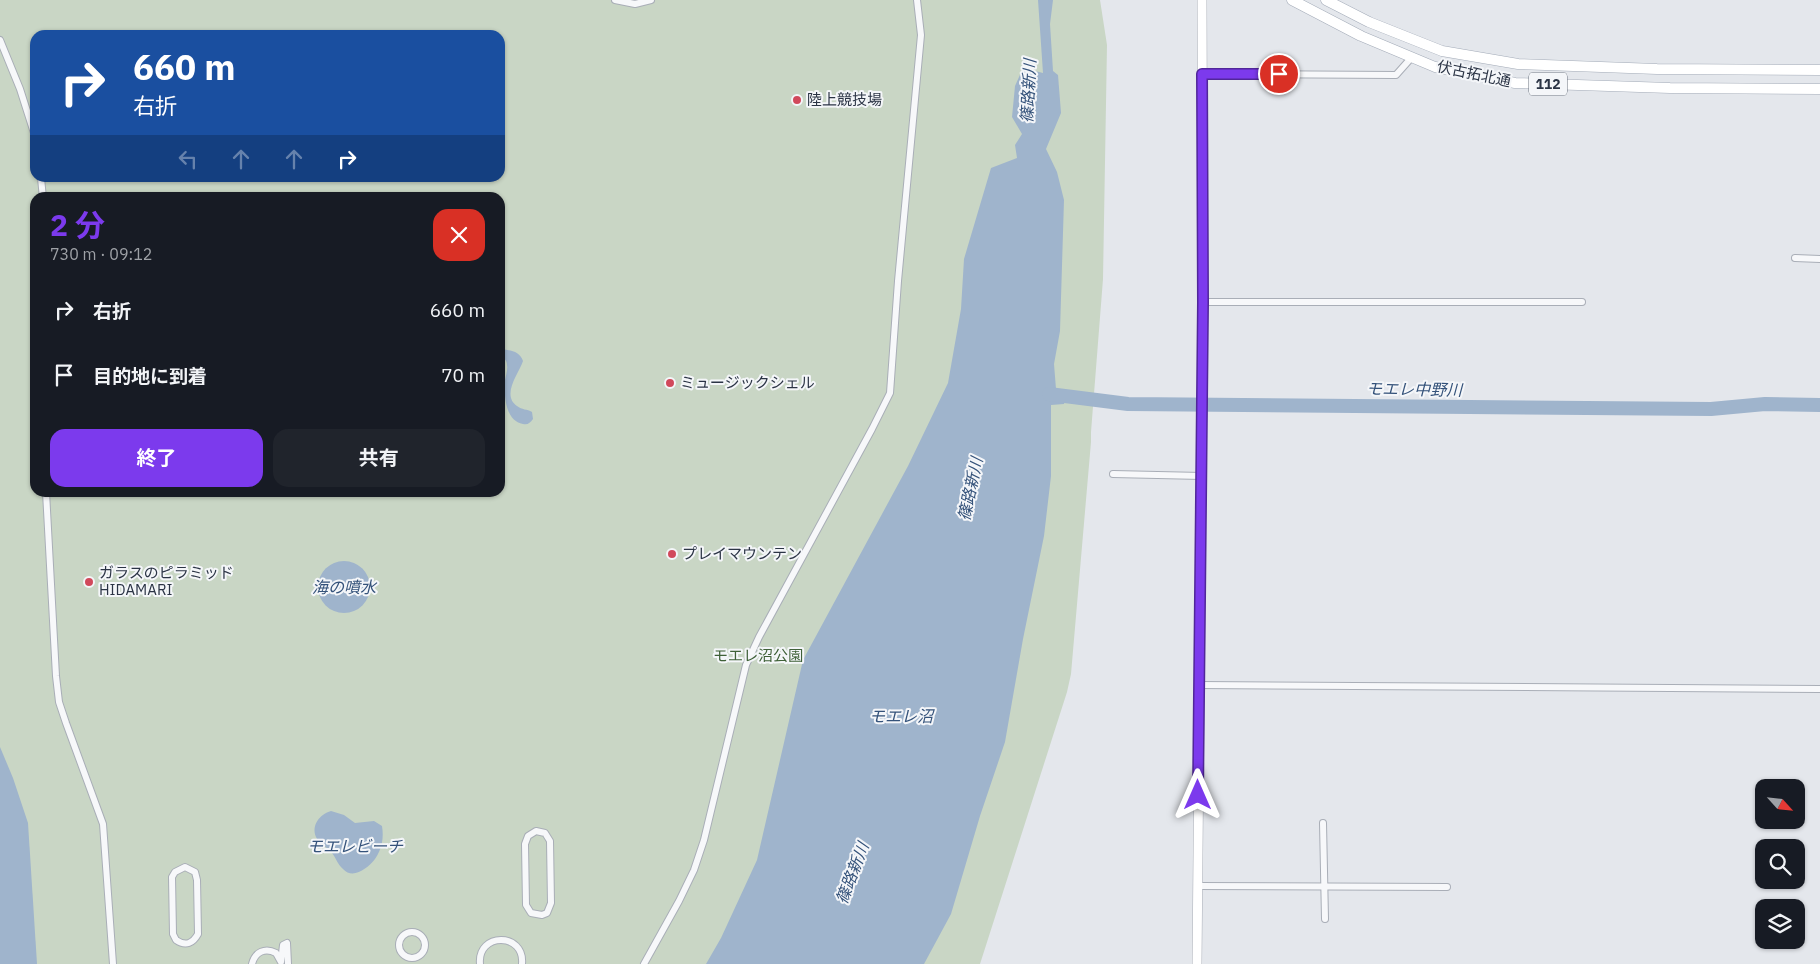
<!DOCTYPE html>
<html lang="ja">
<meta charset="utf-8">
<style>
:root{--surface:#171b24;--page:#20242c;--text:#f1f3f6;--muted:#9ea1a6;--accent:#7c3aed}
body{margin:0;font-family:"IBM Plex Sans","Noto Sans JP",sans-serif;background:var(--page);color:var(--text);height:100vh;display:flex;flex-direction:column;font-size:19px;white-space:nowrap}
*{box-sizing:border-box;margin:0}
p{font-size:16px;color:var(--muted)}
.icon{flex:none;width:28px;height:28px;fill:none;stroke:currentColor;stroke-width:2;stroke-linecap:round;stroke-linejoin:round}
.map{position:relative;flex:1;overflow:hidden}
.details{position:absolute;left:30px;top:192px;width:475px;height:305px;display:flex;flex-direction:column;background:var(--surface);border-radius:15px;box-shadow:0 1px 4px #0004}
.details>*{flex:none}
.banner{position:absolute;left:30px;top:30px;width:475px;height:152px;border-radius:15px;box-shadow:0 1px 4px #0004;background:#1a4fa0;color:#fff;overflow:hidden}
.needle{width:32px;rotate:117deg}
.controls{position:absolute;left:1755px;top:779px;display:grid;gap:10px}
.controls a{display:grid;place-items:center;width:50px;height:50px;border-radius:10px;background:var(--surface);box-shadow:0 1px 4px #0004;font-size:25px}
.pin{position:absolute;display:grid;place-items:center;width:42px;height:42px;color:#fff;margin:-21px;border:2px solid #fff;border-radius:50%;box-shadow:0 1px 5px #0007}
.me{position:absolute;width:55px;margin:-28px;rotate:0deg;stroke-linejoin:round;filter:drop-shadow(0 0 4px #0008)}
.turn{display:flex;align-items:center;gap:18px;height:105px;padding:0 20px;font-size:22px}
.turn .icon{width:65px;height:65px;stroke-width:2.5}
.turn b{display:block;font-size:35px;line-height:42px}
.lanes{display:flex;align-items:center;height:48px;padding:0 20px;background:#0003;justify-content:center;gap:25px;direction:ltr}
.lanes .off{opacity:.35}
.round{display:grid;place-items:center;flex:none;width:52px;height:52px;border-radius:15px;background:var(--page)}
.overview{display:flex;align-items:center;justify-content:space-between;height:85px;padding:0 20px}
h1{font-size:30px;font-weight:700;line-height:38px;color:var(--accent)}
.action{display:flex;gap:10px;margin-top:auto;padding:10px 20px}
.action a{flex:1;height:58px;border-radius:15px;background:var(--accent);color:#fff;font-size:20px;font-weight:700;line-height:58px;text-align:center}
.action a+a{background:var(--page);color:var(--text)}
ul{padding:0;list-style:none}
li{display:flex;align-items:center;gap:15px;height:65px;padding:0 20px}
li div{flex:1}
li b{display:block;font-size:19px}
li em{font-style:normal}
.map>svg:first-child{display:block}
.green{fill:#c9d6c5;fill-rule:evenodd}
.water{fill:#9fb4cc}
.lines{fill:none;stroke-linecap:round;stroke-linejoin:round}
.river{stroke:#9fb4cc;stroke-width:14}
.street-casing{stroke:#a9aeb7;stroke-width:8}
.secondary-casing{stroke:#a9aeb7;stroke-width:10}
.primary-casing{stroke:#a3abb8;stroke-width:11}
.street{stroke:#f7f8fa;stroke-width:6}
.secondary{stroke:#fff;stroke-width:9}
.primary{stroke:#fff;stroke-width:10}
.route-casing{stroke:#51269a;stroke-width:12}
.route{stroke:#7c3aed;stroke-width:9}
.poi-dot{fill:#d1495b;stroke:#f4f6f9;stroke-width:2}
.labels{text-anchor:middle;stroke-width:4;stroke-linejoin:round;paint-order:stroke}
.shield{fill:#f4f6f9;stroke:#676e7b;stroke-width:1}
.shield-label{font-size:14px;font-weight:bold;fill:#2b3445}
.street-label{font-size:15px;fill:#2b3445;stroke:#f4f6f9}
.poi-label{font-size:15px;fill:#2b3445;stroke:#f4f6f9;text-anchor:start}
.park-label{font-size:15px;fill:#3f6138;stroke:#f4f6f9}
.water-label{font-size:16px;font-style:italic;fill:#34527a;stroke:#f4f6f9}
</style>
<div class="map">
<svg width="1820" height="964" viewBox="0 0 1820 964">
<rect width="100%" height="100%" fill="#e4e7ec"/>
<path class="green" d="M0,0H1100L1107,45L1103,279L1091,432V442L1071,674L1067,692L980,964H0ZM35,35H500V178H35ZM35,198H500V492H35Z"/>
<g class="water">
<polygon points="1038,0 1053,0 1050,24 1053,71 1058,75 1061,113 1046,149 1057,172 1064,200 1060,331 1054,364 1056,389 1067,391 1064,404 1051,405 1051,476 1044,536 1023,639 1005,742 980,816 951,914 924,964 706,964 721,938 757,860 803,660 908,466 948,383 961,309 964,259 991,168 1017,158 1015,145 1022,134 1012,117 1015,86 1023,68 1043,73"/>
<path d="M500,349C509,350 520,351 523,361C519,373 501,395 517,406C522,410 527,409 532,412L533,419C530,423 528,425 523,424C505,421 504,395 505,380C506,375 508,369 507,365C507,360 504,358 500,356Z"/>
<circle cx="344" cy="587" r="26"/>
<polygon points="0,747 13,778 28,823 37,964 0,964"/>
<path d="M331,811L344,815L355,823L374,821L382,826C384,838 382,849 375,859C368,868 353,880 343,869C338,865 336,858 332,853C328,847 319,844 316,837C311,825 320,814 331,811Z"/>
</g>
<g class="lines">
<polyline class="river" points="1049,394 1128,404 1711,409 1765,404 1820,405"/>
<defs>
<g id="street">
<polyline points="615,0 635,4 651,0"/>
<polyline points="0,40 20,89 35,136"/>
<polyline points="1202,74 1396,75 1412,57"/>
<polyline points="41,178 43,198"/>
<polyline points="1795,258 1820,259"/>
<polyline points="1203,302 1582,302"/>
<polyline points="1113,474 1202,476"/>
<polyline points="46,492 56,676 59,702 66,723 103,824 113,964"/>
<polyline points="1199,685 1820,689"/>
<polyline points="1323,823 1325,919"/>
<polygon points="536,831 545,833 550,841 551,903 547,913 542,915 531,913 526,905 525,844 528,836"/>
<path d="M185,867L195,872L197,880L198,934C193,943 186,947 176,940L173,934L172,877L175,872Z"/>
<polyline points="1197,886 1447,887"/>
<circle cx="412" cy="945" r="13"/>
<path d="M252,964C255,952 265,947 276,953L281,962L283,945L287,943L288,964"/>
<path d="M480,964C477,932 525,932 522,964"/>
<polyline points="644,964 679,901 694,870 704,840 746,665 759,637 872,429 890,393 898,281 921,35 917,0"/>
</g>
<polyline id="secondary" points="1197,964 1203,302 1202,0"/>
<g id="primary">
<polyline points="1292,0 1361,36 1435,67 1515,83 1670,88 1820,89"/>
<polyline points="1326,0 1369,22 1442,51 1518,64 1657,69 1820,70"/>
</g>
</defs>
<use href="#street" class="street-casing"/>
<use href="#secondary" class="secondary-casing"/>
<use href="#primary" class="primary-casing"/>
<use href="#street" class="street"/>
<use href="#secondary" class="secondary"/>
<use href="#primary" class="primary"/>
</g>
<g class="lines">
<defs>
<polyline id="route" points="1198,795 1203,302 1202,74 1279,74"/>
</defs>
<use href="#route" class="route-casing"/>
<use href="#route" class="route"/>
</g>
<g class="poi-dot">
<circle cx="797" cy="100" r="5"/>
<circle cx="670" cy="383" r="5"/>
<circle cx="672" cy="554" r="5"/>
<circle cx="89" cy="582" r="5"/>
</g>
<g class="labels">
<rect class="shield" x="1529" y="72.5" width="38" height="23" rx="4"/>
<g class="shield-label">
<text x="1548" y="89">112</text>
</g>
<g class="street-label">
<text transform="translate(1474 74) rotate(12)" y="5">伏古拓北通</text>
</g>
<g class="poi-label">
<text x="807" y="105">陸上競技場</text>
<text x="680" y="388">ミュージックシェル</text>
<text x="682" y="559">プレイマウンテン</text>
<text x="99" y="578">ガラスのピラミッド<tspan x="99" dy="17">HIDAMARI</tspan></text>
</g>
<g class="park-label">
<text x="758" y="661">モエレ沼公園</text>
</g>
<g class="water-label">
<text transform="translate(1028 91) rotate(-87)" y="6">篠路新川</text>
<text transform="translate(1414 389) rotate(1)" y="6">モエレ中野川</text>
<text transform="translate(970 489) rotate(-78)" y="6">篠路新川</text>
<text x="344" y="593">海の噴水</text>
<text x="901" y="722">モエレ沼</text>
<text x="355" y="852">モエレビーチ</text>
<text transform="translate(852 873) rotate(-69)" y="6">篠路新川</text>
</g>
</g>
</svg>
<div class="controls">
<a><svg class="needle" viewBox="-14 -14 28 28"><path d="M0-13l5 13h-10z" fill="#e53935"/><path d="M0 13l5-13h-10z" fill="#9ea1a6"/></svg></a>
<a><svg class="icon" aria-label="search" viewBox="0 0 24 24"><circle cx="10" cy="10" r="6"/><path d="M15 15l6 6"/></svg></a>
<a><svg class="icon" aria-label="layers" viewBox="0 0 24 24"><path d="M12 4l9 5-9 5-9-5zM3 14l9 5 9-5"/></svg></a>
</div>
<div class="pin" style="left:1279px;top:74px;background:#d93025"><svg class="icon" aria-label="arrive" viewBox="0 0 24 24"><path d="M6 21V4h12l-3 4 3 4H6"/></svg></div>
<svg class="me" style="left:1198px;top:795px" viewBox="-20 -20 40 40"><path d="M0-17L14 15 0 8-14 15z" fill="#7c3aed" stroke="#fff" stroke-width="4"/></svg>
<div class="banner">
<div class="turn"><svg class="icon" aria-label="right" viewBox="0 0 24 24"><path d="M7 20v-9h11M14 6l5 5-5 5"/></svg><div><b>660 m</b>右折</div></div>
<div class="lanes"><svg class="icon off" aria-label="left" viewBox="0 0 24 24"><path d="M17 20v-9H6M10 6l-5 5 5 5"/></svg><svg class="icon off" aria-label="ahead" viewBox="0 0 24 24"><path d="M12 20V5M6 11l6-6 6 6"/></svg><svg class="icon off" aria-label="ahead" viewBox="0 0 24 24"><path d="M12 20V5M6 11l6-6 6 6"/></svg><svg class="icon" aria-label="right" viewBox="0 0 24 24"><path d="M7 20v-9h11M14 6l5 5-5 5"/></svg></div>
</div>
<section class="details">
<div class="overview"><div><h1>2 分</h1><p>730 m · 09:12</p></div><a class="round" style="background:#d93025;color:#fff"><svg class="icon" aria-label="close" viewBox="0 0 24 24"><path d="M6 6l12 12M18 6L6 18"/></svg></a></div>
<ul>
<li><svg class="icon" aria-label="right" viewBox="0 0 24 24"><path d="M7 20v-9h11M14 6l5 5-5 5"/></svg><div><b>右折</b></div><em>660 m</em></li>
<li><svg class="icon" aria-label="arrive" viewBox="0 0 24 24"><path d="M6 21V4h12l-3 4 3 4H6"/></svg><div><b>目的地に到着</b></div><em>70 m</em></li>
</ul>
<div class="action"><a>終了</a><a>共有</a></div>
</section>
</div>
